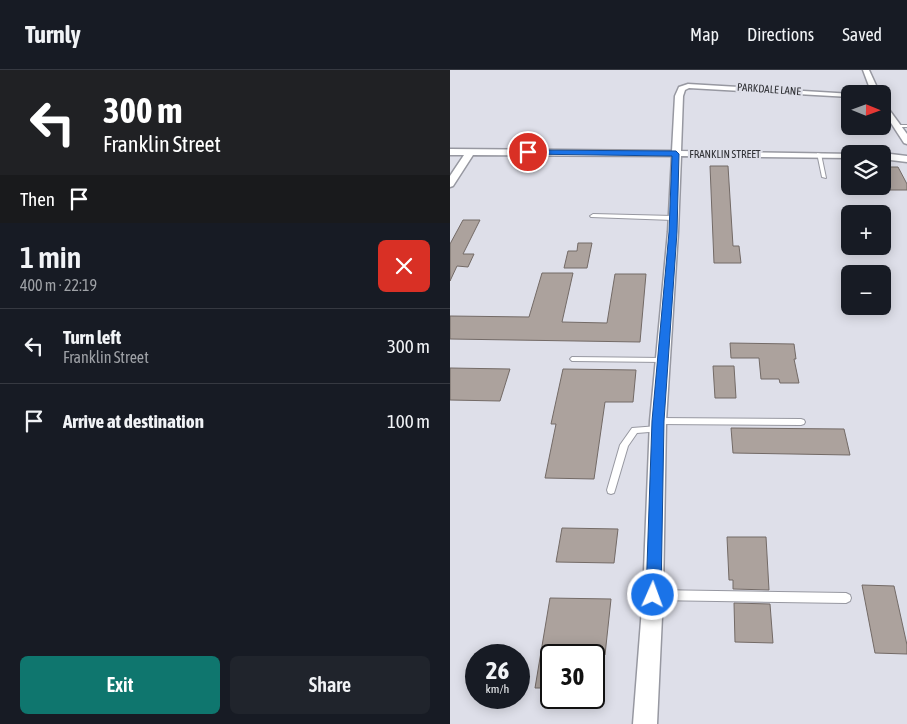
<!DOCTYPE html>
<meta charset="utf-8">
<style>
:root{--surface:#171b24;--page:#20242c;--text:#f1f3f6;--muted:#9ea1a6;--line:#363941;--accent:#0f766e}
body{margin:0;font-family:"Asap Condensed",sans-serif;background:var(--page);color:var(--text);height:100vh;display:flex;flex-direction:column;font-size:19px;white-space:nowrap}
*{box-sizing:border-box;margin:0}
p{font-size:16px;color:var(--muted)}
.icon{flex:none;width:28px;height:28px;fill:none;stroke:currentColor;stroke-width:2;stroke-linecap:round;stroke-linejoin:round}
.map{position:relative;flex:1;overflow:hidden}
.drawer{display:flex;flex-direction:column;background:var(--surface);width:450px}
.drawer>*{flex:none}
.top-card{background:#202124;color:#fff;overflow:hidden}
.needle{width:32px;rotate:91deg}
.tools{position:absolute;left:391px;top:15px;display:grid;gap:10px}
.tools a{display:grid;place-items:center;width:50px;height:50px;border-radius:8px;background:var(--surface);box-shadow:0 2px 12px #0003;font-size:25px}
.speed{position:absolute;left:15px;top:574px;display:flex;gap:10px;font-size:25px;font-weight:700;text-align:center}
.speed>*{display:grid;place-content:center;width:65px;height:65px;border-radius:50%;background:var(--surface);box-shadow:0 2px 12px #0003;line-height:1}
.speed small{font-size:12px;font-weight:400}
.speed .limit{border:2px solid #111;border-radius:8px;background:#fff;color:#111}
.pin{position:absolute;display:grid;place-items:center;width:42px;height:42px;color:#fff;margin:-21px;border:2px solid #fff;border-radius:50%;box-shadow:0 1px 5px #0007}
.me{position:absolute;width:55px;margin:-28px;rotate:2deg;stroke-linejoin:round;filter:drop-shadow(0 0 4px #0008)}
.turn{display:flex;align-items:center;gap:18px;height:105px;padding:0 20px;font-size:22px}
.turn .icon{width:65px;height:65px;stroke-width:2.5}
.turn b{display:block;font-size:35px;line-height:42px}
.then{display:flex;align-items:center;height:48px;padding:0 20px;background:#0003;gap:10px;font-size:19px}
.round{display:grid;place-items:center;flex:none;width:52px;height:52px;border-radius:8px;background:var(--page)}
.head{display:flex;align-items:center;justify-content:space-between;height:85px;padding:0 20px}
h1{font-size:30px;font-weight:600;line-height:38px}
.primary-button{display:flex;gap:10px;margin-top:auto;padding:10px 20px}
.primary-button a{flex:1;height:58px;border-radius:8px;background:var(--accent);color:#fff;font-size:20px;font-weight:600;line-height:58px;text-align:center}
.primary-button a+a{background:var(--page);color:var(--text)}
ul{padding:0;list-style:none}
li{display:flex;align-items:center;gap:15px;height:75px;padding:0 20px;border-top:1px solid var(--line)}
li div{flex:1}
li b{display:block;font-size:19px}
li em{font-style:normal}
header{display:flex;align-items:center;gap:30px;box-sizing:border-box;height:70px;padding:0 25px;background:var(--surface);border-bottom:1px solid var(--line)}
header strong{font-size:24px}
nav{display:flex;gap:28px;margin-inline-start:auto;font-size:18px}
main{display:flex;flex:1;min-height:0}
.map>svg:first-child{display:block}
.building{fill:#aca29d;stroke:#736a66}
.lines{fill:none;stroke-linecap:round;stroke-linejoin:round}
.service-casing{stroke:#9798a1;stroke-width:2}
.minor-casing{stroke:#9798a1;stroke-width:3}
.service{fill:#fff;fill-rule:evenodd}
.minor{fill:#fff;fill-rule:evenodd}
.route{fill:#1a73e8;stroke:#114b97}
.labels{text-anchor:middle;stroke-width:4.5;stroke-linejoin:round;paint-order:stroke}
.far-street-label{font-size:11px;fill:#303135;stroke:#dedfe9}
</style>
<header>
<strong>Turnly</strong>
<nav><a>Map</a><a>Directions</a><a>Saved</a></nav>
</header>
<main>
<section class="drawer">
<div class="top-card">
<div class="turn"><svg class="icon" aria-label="left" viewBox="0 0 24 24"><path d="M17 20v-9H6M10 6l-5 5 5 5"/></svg><div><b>300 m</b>Franklin Street</div></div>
<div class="then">Then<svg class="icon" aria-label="arrive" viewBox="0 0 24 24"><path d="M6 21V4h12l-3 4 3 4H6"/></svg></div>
</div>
<div class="head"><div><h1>1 min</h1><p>400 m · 22:19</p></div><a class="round" style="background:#d93025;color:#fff"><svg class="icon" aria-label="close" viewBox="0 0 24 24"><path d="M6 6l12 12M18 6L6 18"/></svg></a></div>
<ul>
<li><svg class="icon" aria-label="left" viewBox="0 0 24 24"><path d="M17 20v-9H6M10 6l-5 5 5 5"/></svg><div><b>Turn left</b><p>Franklin Street</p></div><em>300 m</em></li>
<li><svg class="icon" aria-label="arrive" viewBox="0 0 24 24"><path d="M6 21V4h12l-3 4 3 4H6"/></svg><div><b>Arrive at destination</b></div><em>100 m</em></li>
</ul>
<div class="primary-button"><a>Exit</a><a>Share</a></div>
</section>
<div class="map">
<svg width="457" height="654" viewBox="0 0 457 654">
<rect width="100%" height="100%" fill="#dedfe9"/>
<g class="building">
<polygon points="260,96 278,96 283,176 289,176 291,193 264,193"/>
<polygon points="432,97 448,97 457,114 457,120 432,120"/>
<polygon points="13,150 30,150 13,184 24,184 18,197 7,196 0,211 0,174"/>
<polygon points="128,173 142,173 137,198 114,198 118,181 127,181"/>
<polygon points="92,203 123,203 112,252 157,253 165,204 196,204 190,272 0,269 0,246 79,247"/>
<polygon points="280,273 344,274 346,289 344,289 349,313 330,313 329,309 311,309 309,288 281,288"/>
<polygon points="263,296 284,296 286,328 265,328"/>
<polygon points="0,298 60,299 50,331 0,330"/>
<polygon points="113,299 186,300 183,332 155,332 144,409 95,408 106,354 101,354"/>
<polygon points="281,358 394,359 400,385 283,383"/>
<polygon points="112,458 168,459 164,493 106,492"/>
<polygon points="277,467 316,467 319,520 283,519 283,510 279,510"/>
<polygon points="412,515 444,516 457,575 457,584 425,583"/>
<polygon points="100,528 161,529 155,585 101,585 101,618 85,618"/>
<polygon points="284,533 320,534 323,573 285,572"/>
</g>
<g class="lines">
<defs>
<g id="service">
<polygon points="448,55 457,55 457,57 447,57 446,56"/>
<polygon points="367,83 371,84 376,108 372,107"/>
<polygon points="143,144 223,146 226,148 223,150 141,147 140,146"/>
<polygon points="122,287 213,288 217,290 213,292 124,291 122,291 120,289"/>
<polygon points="208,348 351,349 354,350 355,352 354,354 351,355 208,354 205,353 204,351 205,349"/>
<polygon points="208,356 211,357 212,359 211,361 187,363 178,376 165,420 164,423 161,424 158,423 157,420 170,375 182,358"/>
<polygon points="203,520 396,523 400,525 401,528 400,531 396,533 203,530 199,528 198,525 199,522"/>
</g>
<g id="minor">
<polygon points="413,0 419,0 430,24 422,24"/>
<polygon points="238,14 403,24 400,24 400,27 239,18 235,20 233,26 231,81 404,84 400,84 400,88 231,86 228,162 216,351 213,525 207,654 183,654 193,525 200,351 218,162 222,86 23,85 3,116 0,117 0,106 14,85 0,85 0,79 222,81 225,26 229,17"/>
<polygon points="432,30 457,64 457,74 454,73 432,39"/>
<polygon points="432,83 457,86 457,92 432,89 432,84 430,84"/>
</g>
</defs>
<use href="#service" class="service-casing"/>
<use href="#minor" class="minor-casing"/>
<use href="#service" class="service"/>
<use href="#minor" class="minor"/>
</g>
<polygon class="route" points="78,80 226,81 229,84 227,162 214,351 211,525 209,530 203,532 198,530 196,525 202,351 219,162 222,86 75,84"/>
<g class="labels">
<g class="far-street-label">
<text transform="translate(319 19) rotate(4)" y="4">PARKDALE LANE</text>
<text x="275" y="88">FRANKLIN STREET</text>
</g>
</g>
</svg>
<div class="tools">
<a><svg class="needle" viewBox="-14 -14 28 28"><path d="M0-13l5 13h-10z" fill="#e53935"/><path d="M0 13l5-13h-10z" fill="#9ea1a6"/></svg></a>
<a><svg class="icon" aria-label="layers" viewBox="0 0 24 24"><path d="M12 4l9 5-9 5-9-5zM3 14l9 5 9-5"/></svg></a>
<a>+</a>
<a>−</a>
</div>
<div class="speed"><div>26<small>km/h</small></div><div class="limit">30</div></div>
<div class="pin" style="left:78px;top:82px;background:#d93025"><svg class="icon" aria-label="arrive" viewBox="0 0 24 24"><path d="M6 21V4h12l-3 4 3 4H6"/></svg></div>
<svg class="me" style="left:203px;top:525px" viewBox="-20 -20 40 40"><circle r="17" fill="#1a73e8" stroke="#fff" stroke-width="3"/><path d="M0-11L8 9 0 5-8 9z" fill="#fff"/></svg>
</div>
</main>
